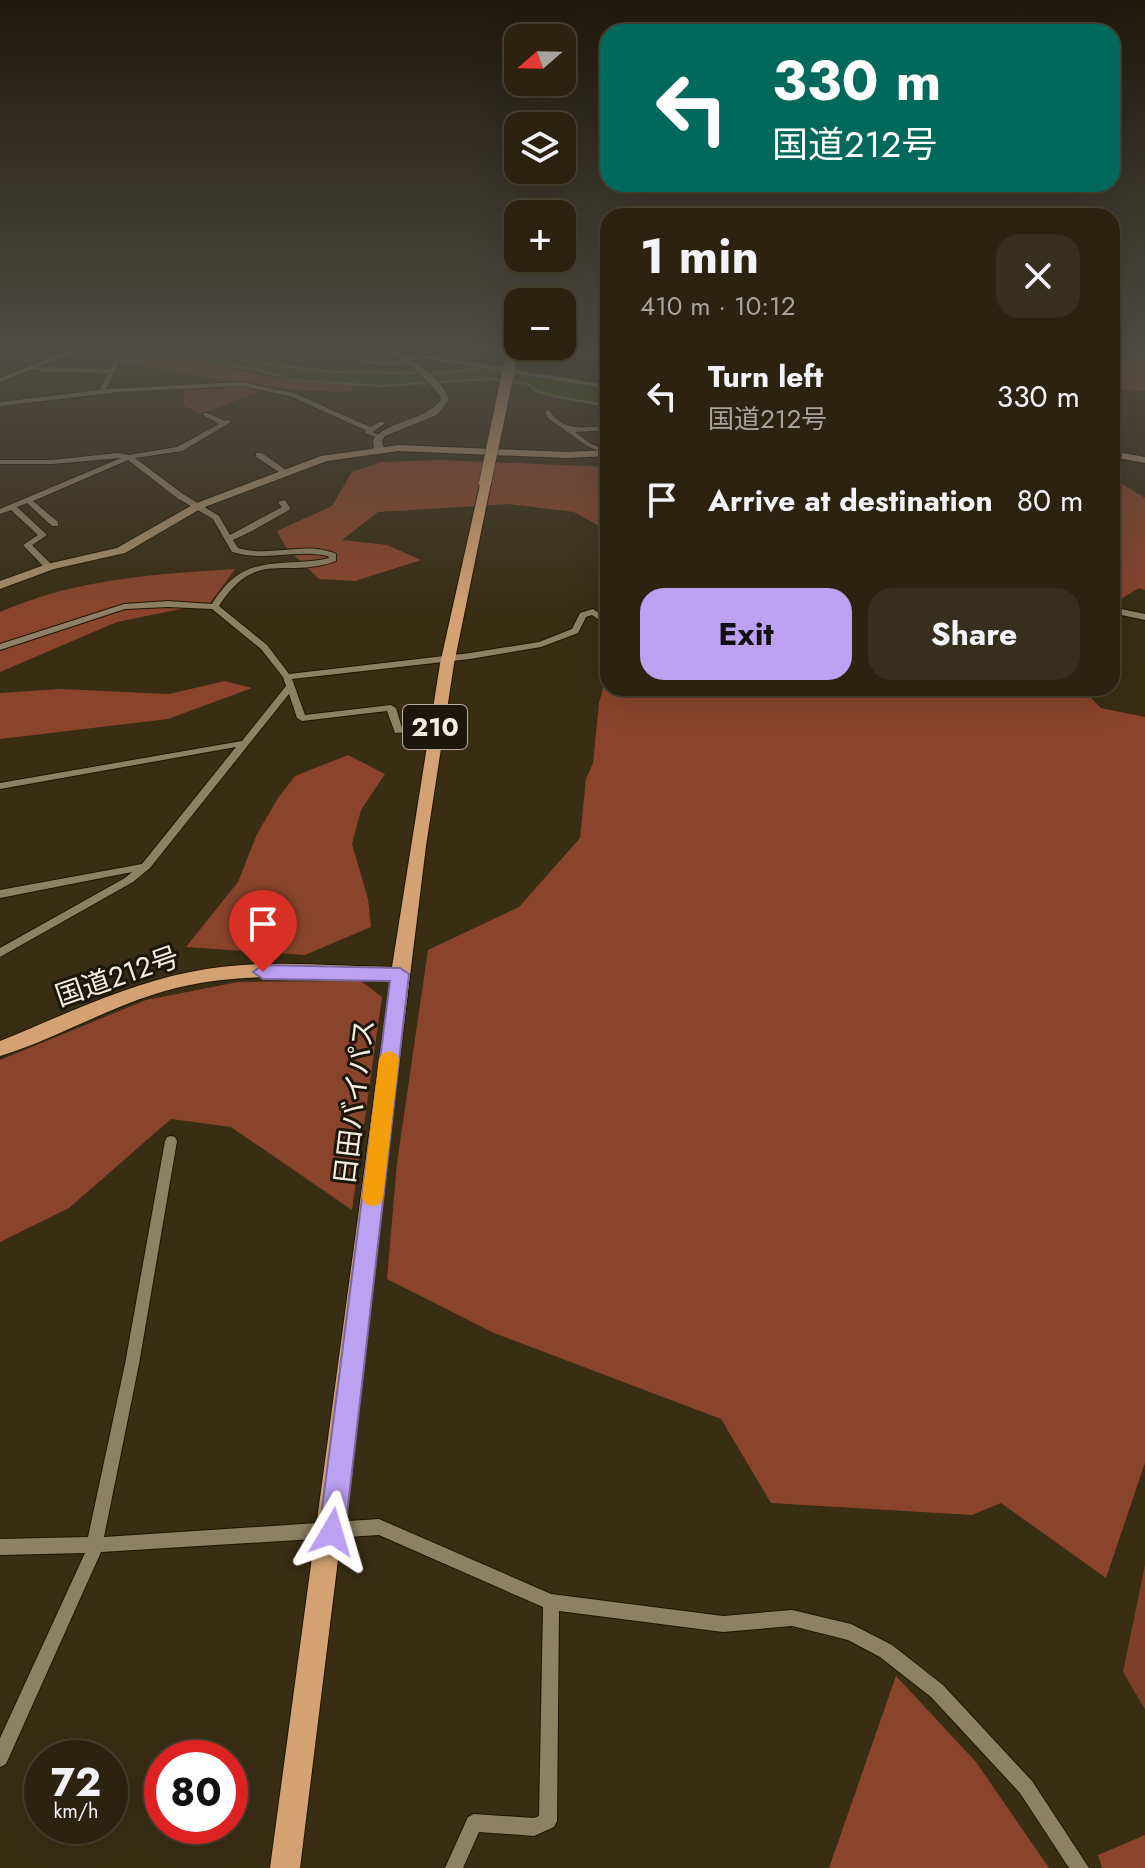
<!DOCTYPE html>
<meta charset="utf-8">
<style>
:root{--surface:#2b220f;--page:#372f1d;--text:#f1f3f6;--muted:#a6a49e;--line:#473f2f;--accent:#bca0f2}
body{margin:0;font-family:Jost,"Noto Sans JP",sans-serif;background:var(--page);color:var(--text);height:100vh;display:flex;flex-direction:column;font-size:30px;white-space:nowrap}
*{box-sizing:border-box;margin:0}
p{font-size:26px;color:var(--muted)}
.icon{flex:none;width:44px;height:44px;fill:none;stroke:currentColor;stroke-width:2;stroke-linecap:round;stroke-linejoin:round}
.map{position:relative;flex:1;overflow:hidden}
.drawer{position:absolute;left:600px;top:208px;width:520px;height:488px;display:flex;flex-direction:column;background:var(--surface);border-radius:24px;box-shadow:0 8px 32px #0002,0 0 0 2px var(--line)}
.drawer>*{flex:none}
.guide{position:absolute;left:600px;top:24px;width:520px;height:168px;border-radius:24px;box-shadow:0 8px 32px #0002,0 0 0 2px var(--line);background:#00695c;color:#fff;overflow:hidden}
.needle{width:52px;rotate:250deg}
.fabs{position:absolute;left:504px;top:24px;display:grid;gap:16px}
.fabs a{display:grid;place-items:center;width:72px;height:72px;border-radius:16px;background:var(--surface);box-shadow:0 8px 32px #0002,0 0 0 2px var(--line);font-size:40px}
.speed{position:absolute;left:24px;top:1740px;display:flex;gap:16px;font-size:40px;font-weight:700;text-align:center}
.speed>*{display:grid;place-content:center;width:104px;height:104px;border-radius:50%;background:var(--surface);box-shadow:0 8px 32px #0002,0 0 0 2px var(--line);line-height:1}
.speed small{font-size:20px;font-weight:400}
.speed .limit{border:12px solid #d22;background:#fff;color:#111}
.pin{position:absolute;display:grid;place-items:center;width:68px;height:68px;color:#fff;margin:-82px -34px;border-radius:50% 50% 50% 0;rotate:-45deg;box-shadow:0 0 8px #0007}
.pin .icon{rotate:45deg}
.me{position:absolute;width:88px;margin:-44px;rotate:7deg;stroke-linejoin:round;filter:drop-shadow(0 0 6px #0008)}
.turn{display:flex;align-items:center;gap:28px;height:168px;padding:0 40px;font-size:36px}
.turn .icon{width:104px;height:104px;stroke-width:2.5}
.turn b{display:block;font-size:56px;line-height:68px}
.round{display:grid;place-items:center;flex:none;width:84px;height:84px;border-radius:24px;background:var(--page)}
.head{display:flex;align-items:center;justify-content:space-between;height:136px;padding:0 40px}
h1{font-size:48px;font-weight:700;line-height:60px}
.button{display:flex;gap:16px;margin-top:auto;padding:16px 40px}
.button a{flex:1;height:92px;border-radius:24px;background:var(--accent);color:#111;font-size:32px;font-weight:700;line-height:92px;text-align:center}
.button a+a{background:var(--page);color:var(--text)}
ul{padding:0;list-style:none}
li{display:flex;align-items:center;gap:24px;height:104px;padding:0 40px}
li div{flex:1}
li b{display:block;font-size:30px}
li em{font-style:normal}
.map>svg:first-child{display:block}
.green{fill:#7e3f29}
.forest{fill:#8a442c}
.water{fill:#334e00;stroke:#6d7e43;stroke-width:2}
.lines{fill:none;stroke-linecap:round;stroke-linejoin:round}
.river{fill:#334e00;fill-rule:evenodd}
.minor-casing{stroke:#201500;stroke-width:2}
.tertiary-casing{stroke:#201500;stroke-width:2}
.secondary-casing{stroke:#201500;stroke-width:2}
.trunk-casing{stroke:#201500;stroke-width:2}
.minor{fill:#8e8064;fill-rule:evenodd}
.tertiary{fill:#8e8064;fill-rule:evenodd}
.secondary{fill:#a88d69;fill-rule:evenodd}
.trunk{fill:#d4a272;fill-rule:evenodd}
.trunk-bridge-casing{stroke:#201500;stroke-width:13;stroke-linecap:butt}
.trunk-bridge{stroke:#d4a272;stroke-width:12}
.route{fill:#bca0f2;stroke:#7a689d;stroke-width:2}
.slow{fill:#f59e0b}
.labels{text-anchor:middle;stroke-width:6;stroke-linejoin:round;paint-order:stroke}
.shield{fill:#1c160b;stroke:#b4ad9f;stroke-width:2}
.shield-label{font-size:26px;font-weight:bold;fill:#f5eedf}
.street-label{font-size:28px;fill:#f5eedf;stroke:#1c160b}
</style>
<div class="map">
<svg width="1145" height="1868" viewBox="0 0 1145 1868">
<rect width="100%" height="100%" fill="#392d14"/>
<g class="green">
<polygon points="240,385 264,390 202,414 184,406 184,389 187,388"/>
<polygon points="1145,1565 1145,1709 1123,1672"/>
</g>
<g class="forest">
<polygon points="89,349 136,349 290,381 353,384 351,390 343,392 282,389 70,354"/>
<polygon points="518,349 608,349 608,361 517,355"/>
<polygon points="1112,349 1145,349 1145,391 1112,389"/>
<polygon points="441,460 608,467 608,531 574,512 509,504 378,512 342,540 387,545 421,560 355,581 319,579 286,547 277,531 332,506 352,472 381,462"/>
<polygon points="1112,478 1145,498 1145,590 1139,588 1112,604"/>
<path d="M235,569L210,603L117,622L0,672V612C75,579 154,574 235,569Z"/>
<polygon points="608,670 608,688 1081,688 1101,708 1145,717 1145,1463 1106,1578 1001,1503 972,1515 771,1503 721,1419 494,1333 387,1279 397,1163 428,950 519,907 580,838 586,779 593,763 599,703"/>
<polygon points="225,681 252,688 168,719 0,739 0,693 60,689 169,694"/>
<polygon points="348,755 385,774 361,810 352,844 368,899 371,927 305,955 186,947 238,882 257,834 278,798 295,776"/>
<polygon points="361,981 382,997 352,1210 231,1127 171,1119 69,1208 0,1242 0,1060 146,1000 238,982"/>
<polygon points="896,1676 976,1762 1049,1868 829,1868"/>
<polygon points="1145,1835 1145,1868 1102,1868 1098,1855"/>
</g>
<polygon class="water" points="203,351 252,362 335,372 447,373 476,368 608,389 608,406 553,396 536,391 528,384 489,379 382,386 292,380 258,370 206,363"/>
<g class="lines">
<polygon class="river" points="179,349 201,349 234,359 228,362"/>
<defs>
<g id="minor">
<polygon points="72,349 79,350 39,367 109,369 114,361 118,361 119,362 106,389 241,382 294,393 370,427 380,422 384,422 384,424 372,432 383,437 380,439 365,433 365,430 290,396 241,386 119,392 0,406 0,402 99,390 108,373 46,372 33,369 0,382 0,378"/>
<polygon points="427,355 608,385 608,389 427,359 407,360 397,366 362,363 359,361 362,359 396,362 406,356"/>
<path d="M548,410L550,411C564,433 585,427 608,426V430L575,432L591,444L608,450V455L587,446L548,418L545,412Z"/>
<path d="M203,413H207L225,421L228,420L231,422L182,451L135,458L183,494L219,516L230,535L282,507L278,502L285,500L290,508L289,510L252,531L233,540L238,548C270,558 307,540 336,554V561C284,580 257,547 219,606L267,645L289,674L470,653L539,642L572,629L580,613L593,609L608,619V626L592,615L586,617L578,633L541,647L470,659L292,679L305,715L391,705L396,708L402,728L435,724L440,727L435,730L395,733L387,711L302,721L297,718L289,694L150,868L133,882L0,957V948L125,878L132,872L0,898V890L142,864L236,747L0,789V783L242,741L286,686L283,677L261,649L212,609L168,607L125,609L0,650V644L124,604L168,601L212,604C236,567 254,564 297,562C308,561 319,561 329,558L328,556C295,549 266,562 232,552L213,519L177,498L128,460L33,501L58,522V526H52L27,503L17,507L47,535L32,545L52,565V569H46L23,545L38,535L11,510L0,514V509L121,458L52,464H0V460H52L118,453L129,455L177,447L219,424L203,415Z"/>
<polygon points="256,453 262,453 289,472 282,474 256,457"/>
<polygon points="1112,607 1145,614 1145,620 1112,613"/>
<polygon points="171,1136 175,1137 177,1141 139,1364 104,1537 379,1519 551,1594 723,1616 792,1610 851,1624 892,1645 943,1685 1032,1781 1089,1868 1069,1868 1020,1793 931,1697 880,1657 848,1640 792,1626 723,1632 559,1611 557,1821 554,1827 534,1836 479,1832 463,1868 445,1868 468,1817 474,1814 534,1818 539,1816 543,1607 379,1535 101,1552 6,1764 0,1767 0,1738 85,1553 0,1555 0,1539 88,1537 125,1364 165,1141 167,1137"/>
</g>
<path id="tertiary" d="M384,349C405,349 445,380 449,400L437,415L385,436L382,440L384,449L379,452L374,449L373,440C389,419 421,423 441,400L440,395L414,368Z"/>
<g id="secondary">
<polygon points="399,445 567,452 608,450 608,456 567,458 399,451 327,461 202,508 125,553 54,569 0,589 0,581 47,564 117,548 194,504 321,456"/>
<polygon points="1112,451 1145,457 1145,463 1112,457"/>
</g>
<path id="trunk" d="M481,480L491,483L454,664L426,846L300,1868H270L390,980C315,978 238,970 165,991C108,1007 56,1039 0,1056V1041C62,1016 124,985 190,972C256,958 325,966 392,967L440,664Z"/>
</defs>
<use href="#minor" class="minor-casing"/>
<use href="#tertiary" class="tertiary-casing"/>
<use href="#secondary" class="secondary-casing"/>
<use href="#trunk" class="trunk-casing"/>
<use href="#minor" class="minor"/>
<use href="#tertiary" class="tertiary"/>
<use href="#secondary" class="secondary"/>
<use href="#trunk" class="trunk"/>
<defs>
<polyline id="trunk-bridge" points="485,483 513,349"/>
</defs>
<use href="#trunk-bridge" class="trunk-bridge-casing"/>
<use href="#trunk-bridge" class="trunk-bridge"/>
</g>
<linearGradient id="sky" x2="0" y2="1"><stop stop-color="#1f190b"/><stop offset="0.57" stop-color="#4e4c45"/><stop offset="1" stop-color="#4e4c45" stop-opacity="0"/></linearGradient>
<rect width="1145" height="611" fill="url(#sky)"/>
<polygon class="route" points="263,965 400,968 409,974 345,1532 341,1541 332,1545 323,1541 319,1532 390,981 263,979 253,972"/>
<polygon class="slow" points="389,1051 396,1054 399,1059 383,1198 380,1204 373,1206 365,1204 362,1198 379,1059 382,1054"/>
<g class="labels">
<rect class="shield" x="403" y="705" width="64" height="44" rx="6"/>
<g class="shield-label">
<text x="435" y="736">210</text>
</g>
<g class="street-label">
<text transform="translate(117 976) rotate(-19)" y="10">国道212号</text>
<text transform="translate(354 1102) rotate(-83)" y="10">日田バイパス</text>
</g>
</g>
</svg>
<div class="fabs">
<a><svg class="needle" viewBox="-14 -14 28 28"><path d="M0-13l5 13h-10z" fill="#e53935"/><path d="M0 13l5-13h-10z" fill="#a6a49e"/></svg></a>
<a><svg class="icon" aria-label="layers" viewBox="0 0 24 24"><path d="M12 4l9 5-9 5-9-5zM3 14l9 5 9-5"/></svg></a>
<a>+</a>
<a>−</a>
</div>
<div class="speed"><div>72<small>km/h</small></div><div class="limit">80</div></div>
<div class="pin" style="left:263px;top:972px;background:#d93025"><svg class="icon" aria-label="arrive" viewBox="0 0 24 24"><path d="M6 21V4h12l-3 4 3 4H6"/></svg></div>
<svg class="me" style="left:332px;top:1532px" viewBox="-20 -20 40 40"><path d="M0-17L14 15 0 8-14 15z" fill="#bca0f2" stroke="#fff" stroke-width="4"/></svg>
<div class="guide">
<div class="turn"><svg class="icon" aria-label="left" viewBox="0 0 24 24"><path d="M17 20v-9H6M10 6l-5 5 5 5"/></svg><div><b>330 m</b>国道212号</div></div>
</div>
<section class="drawer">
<div class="head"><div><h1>1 min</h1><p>410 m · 10:12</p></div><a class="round"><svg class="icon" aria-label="close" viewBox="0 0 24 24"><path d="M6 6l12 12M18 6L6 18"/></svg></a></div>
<ul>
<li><svg class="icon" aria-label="left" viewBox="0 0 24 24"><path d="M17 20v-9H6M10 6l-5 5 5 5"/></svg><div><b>Turn left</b><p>国道212号</p></div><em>330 m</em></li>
<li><svg class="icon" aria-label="arrive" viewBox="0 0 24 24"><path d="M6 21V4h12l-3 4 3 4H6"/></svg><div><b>Arrive at destination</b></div><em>80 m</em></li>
</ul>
<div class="button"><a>Exit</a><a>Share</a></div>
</section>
</div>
